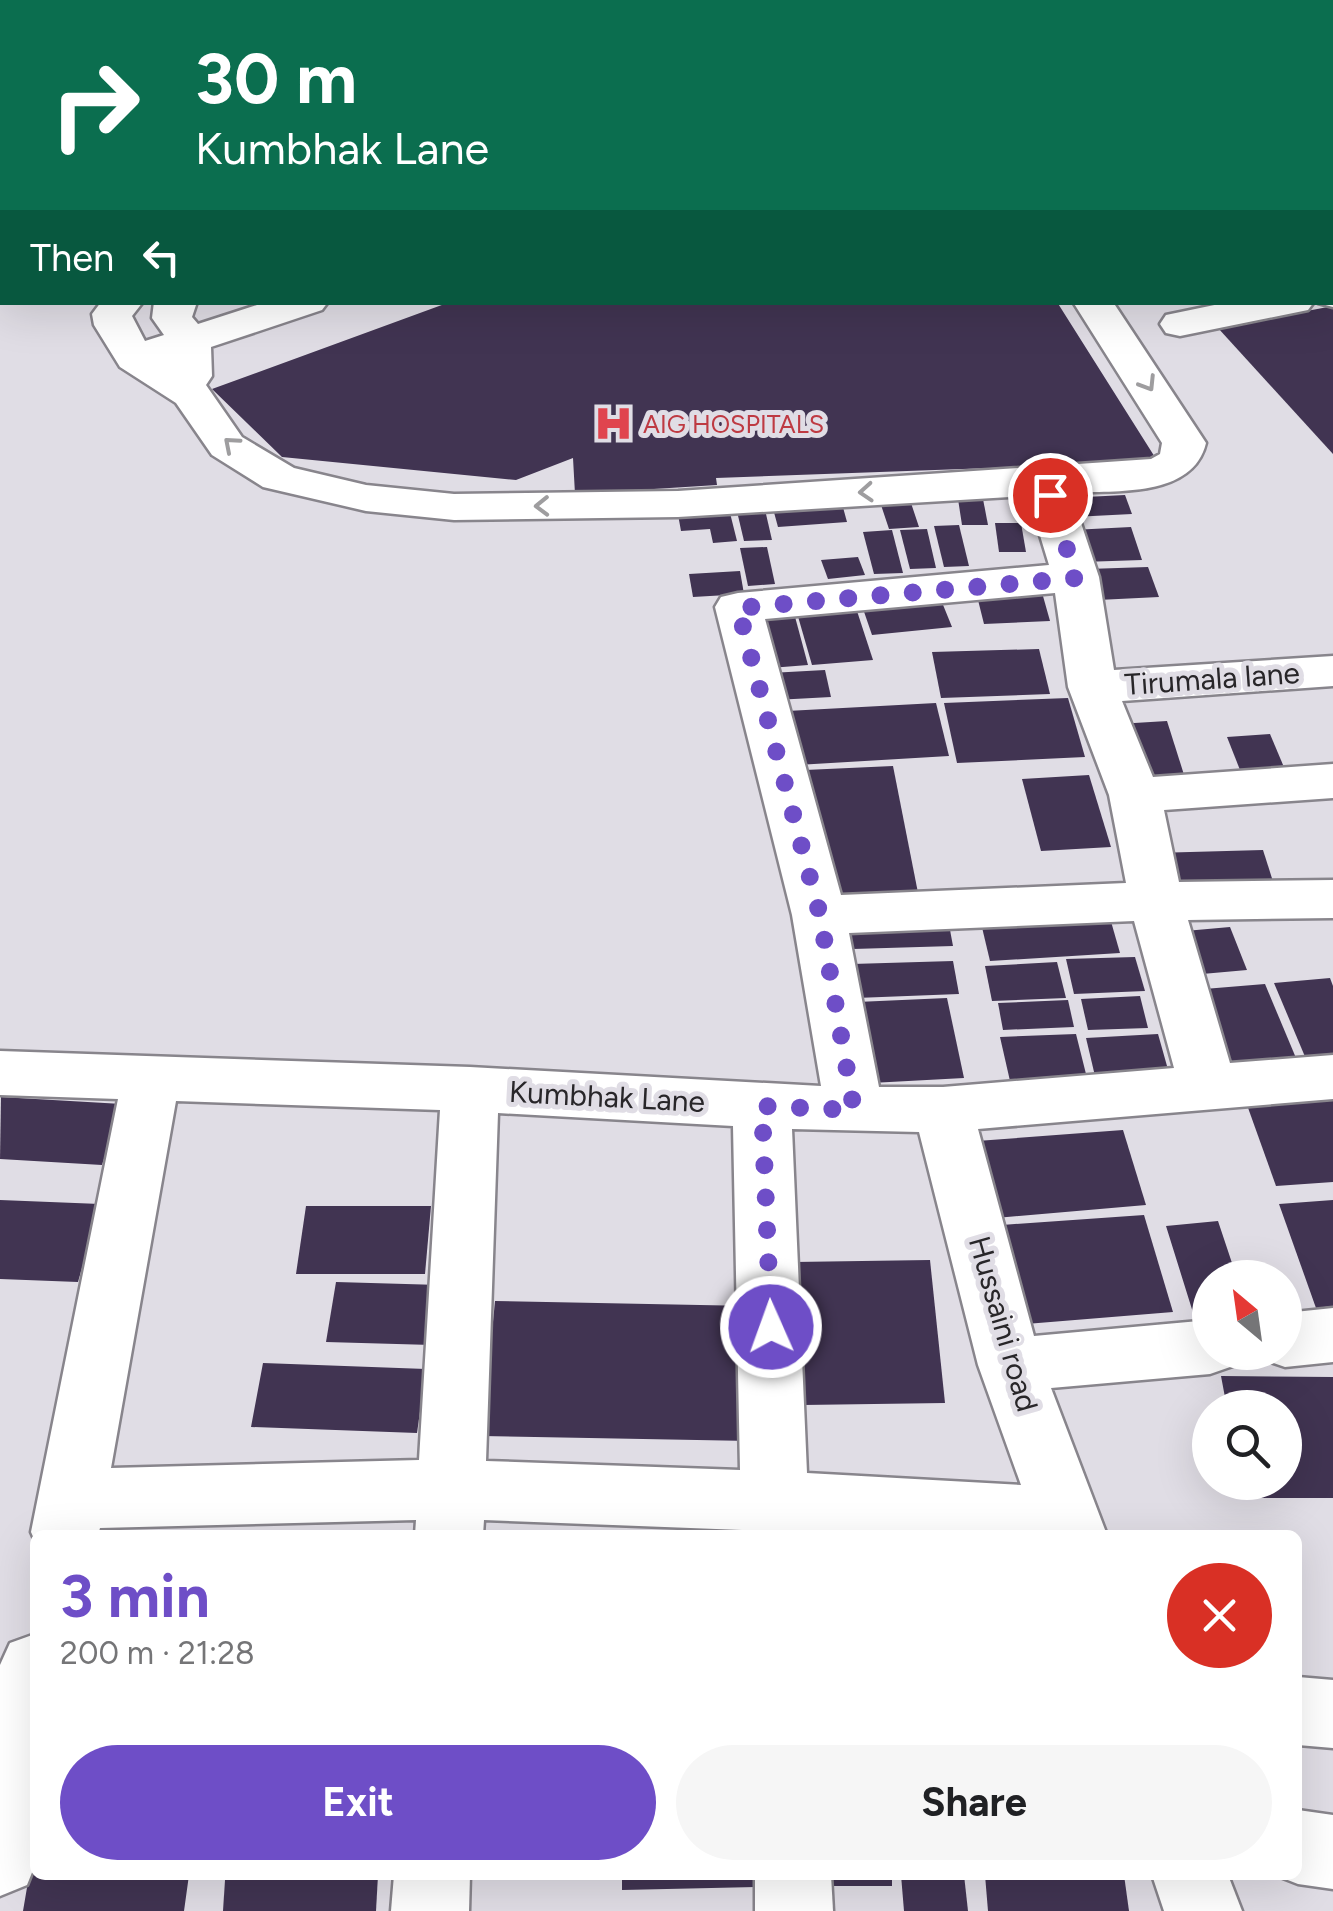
<!DOCTYPE html>
<meta charset="utf-8">
<style>
:root{--surface:#fff;--page:#f6f6f6;--text:#202124;--muted:#757577;--accent:#6e4ec7}
body{margin:0;font-family:Figtree,sans-serif;background:var(--page);color:var(--text);height:100vh;display:flex;flex-direction:column;font-size:38px;white-space:nowrap}
*{box-sizing:border-box;margin:0}
p{font-size:32px;color:var(--muted)}
.icon{flex:none;width:55px;height:55px;fill:none;stroke:currentColor;stroke-width:2;stroke-linecap:round;stroke-linejoin:round}
.map{position:relative;flex:1;overflow:hidden}
.side{position:absolute;left:30px;top:1530px;width:1272px;height:350px;display:flex;flex-direction:column;background:var(--surface);border-radius:15px;box-shadow:0 10px 40px #0002}
.side>*{flex:none}
.top-card{position:absolute;left:0px;top:0px;width:1335px;height:305px;box-shadow:0 10px 40px #0002;background:#0b6e4f;color:#fff;overflow:hidden}
.needle{width:65px;rotate:331deg}
.buttons{position:absolute;left:1192px;top:1260px;display:grid;gap:20px}
.buttons a{display:grid;place-items:center;width:110px;height:110px;border-radius:50%;background:var(--surface);box-shadow:0 10px 40px #0002;font-size:50px}
.pin{position:absolute;display:grid;place-items:center;width:85px;height:85px;color:#fff;margin:-42px;border:5px solid #fff;border-radius:50%;box-shadow:0 2px 10px #0007}
.me{position:absolute;width:110px;margin:-55px;rotate:358deg;stroke-linejoin:round;filter:drop-shadow(0 0 8px #0008)}
.turn{display:flex;align-items:center;gap:35px;height:210px;padding:0 30px;font-size:45px}
.turn .icon{width:130px;height:130px;stroke-width:2.5}
.turn b{display:block;font-size:70px;line-height:85px}
.then{display:flex;align-items:center;height:95px;padding:0 30px;background:#0003;gap:20px;font-size:38px}
.round{display:grid;place-items:center;flex:none;width:105px;height:105px;border-radius:52px;background:var(--page)}
.overview{display:flex;align-items:center;justify-content:space-between;height:170px;padding:0 30px}
h1{font-size:60px;font-weight:700;line-height:75px;color:var(--accent)}
.button{display:flex;gap:20px;margin-top:auto;padding:20px 30px}
.button a{flex:1;height:115px;border-radius:60px;background:var(--accent);color:#fff;font-size:40px;font-weight:700;line-height:115px;text-align:center}
.button a+a{background:var(--page);color:var(--text)}
.map>svg:first-child{display:block}
.building{fill:#413452}
.lines{fill:none;stroke-linecap:round;stroke-linejoin:round}
.minor-tunnel{stroke:#bbb8bf;stroke-width:38;stroke-dasharray:38 19;stroke-linecap:butt}
.minor-casing{stroke:#88858c;stroke-width:5}
.minor{fill:#fff;fill-rule:evenodd}
.oneway{stroke:#9e9d9f}
.route{stroke:#6e4ec7;stroke-width:18;stroke-dasharray:0 32.4}
.labels{text-anchor:middle;stroke-width:10;stroke-linejoin:round;paint-order:stroke}
.far-health-label{font-size:25px;fill:#be3a42;stroke:#e0dde5;text-anchor:start}
.street-label{font-size:30px;fill:#282629;stroke:#e0dde5}
</style>
<div class="map">
<svg width="1333" height="1911" viewBox="0 0 1333 1911">
<rect width="100%" height="100%" fill="#e0dde5"/>
<g class="building">
<polygon points="450,302 1057,302 1158,462 716,478 717,485 575,494 573,458 516,480 282,457 212,389"/>
<polygon points="1333,306 1333,454 1218,328"/>
<polygon points="1125,495 1132,514 1073,517 1066,498"/>
<polygon points="909,497 919,527 889,529 879,499"/>
<polygon points="958,499 983,499 988,525 962,525"/>
<polygon points="841,500 847,522 778,527 772,505"/>
<polygon points="763,501 772,540 744,541 735,503"/>
<polygon points="728,505 737,541 713,543 710,529 681,531 677,509"/>
<polygon points="995,523 1021,523 1026,552 999,552"/>
<polygon points="959,525 969,566 944,567 934,526"/>
<polygon points="1131,527 1142,560 1082,562 1072,530"/>
<polygon points="927,529 936,568 910,569 900,530"/>
<polygon points="892,530 903,573 874,574 863,532"/>
<polygon points="767,547 775,584 748,586 740,548"/>
<polygon points="858,557 865,575 828,579 821,560"/>
<polygon points="1148,567 1159,597 1098,600 1088,569"/>
<polygon points="740,571 744,594 693,597 689,574"/>
<polygon points="1041,589 1050,621 984,624 976,592"/>
<polygon points="939,595 952,627 872,635 861,603"/>
<polygon points="856,608 873,660 812,665 797,613"/>
<polygon points="794,613 808,665 770,668 757,617"/>
<polygon points="1039,649 1050,694 941,698 932,652"/>
<polygon points="825,670 831,697 775,700 770,673"/>
<polygon points="1068,698 1085,757 957,763 944,703"/>
<polygon points="936,703 949,756 797,765 787,711"/>
<polygon points="1167,721 1186,781 1135,784 1118,724"/>
<polygon points="1270,734 1286,772 1242,775 1227,737"/>
<polygon points="893,766 920,903 826,908 805,770"/>
<polygon points="1089,775 1111,847 1041,851 1022,779"/>
<polygon points="1263,850 1277,894 1165,897 1154,853"/>
<polygon points="1108,911 1120,953 990,961 980,919"/>
<polygon points="948,919 953,946 853,949 850,922"/>
<polygon points="1230,927 1247,970 1191,975 1174,932"/>
<polygon points="1135,957 1145,991 1074,994 1066,959"/>
<polygon points="953,961 959,994 856,998 852,964"/>
<polygon points="1057,962 1066,998 992,1001 985,966"/>
<polygon points="1330,978 1333,986 1333,1056 1306,1059 1274,983"/>
<polygon points="1265,984 1296,1058 1220,1065 1192,990"/>
<polygon points="1140,996 1148,1028 1088,1030 1081,999"/>
<polygon points="947,998 964,1078 871,1083 857,1002"/>
<polygon points="1068,1000 1074,1027 1003,1030 998,1003"/>
<polygon points="1076,1034 1087,1078 1010,1081 1000,1037"/>
<polygon points="1158,1034 1169,1073 1095,1076 1086,1038"/>
<polygon points="1,1097 122,1104 102,1165 0,1159"/>
<polygon points="1333,1099 1333,1182 1276,1186 1247,1105"/>
<polygon points="1123,1130 1146,1205 996,1218 977,1141"/>
<polygon points="0,1200 100,1204 78,1282 0,1279"/>
<polygon points="1333,1200 1333,1306 1316,1308 1279,1204"/>
<polygon points="306,1206 431,1206 425,1274 296,1274"/>
<polygon points="1144,1215 1173,1312 1026,1324 1002,1225"/>
<polygon points="1218,1221 1237,1278 1210,1278 1210,1318 1195,1319 1166,1226"/>
<polygon points="930,1260 945,1403 803,1405 794,1262"/>
<polygon points="336,1282 440,1285 432,1345 326,1342"/>
<polygon points="495,1301 751,1306 751,1441 482,1436"/>
<polygon points="263,1363 426,1369 417,1433 251,1427"/>
<polygon points="1221,1376 1333,1377 1333,1498 1244,1498 1241,1482 1285,1482 1285,1408 1227,1408"/>
<polygon points="30,1870 35,1870 35,1875 189,1875 184,1911 23,1911"/>
<polygon points="378,1875 376,1911 223,1911 225,1880"/>
<polygon points="622,1875 755,1875 756,1887 622,1890"/>
<rect x="824" y="1875" width="68" height="11"/>
<polygon points="901,1875 964,1875 968,1911 904,1911"/>
<polygon points="985,1875 1124,1875 1129,1911 988,1911"/>
</g>
<g class="lines">
<polyline class="minor-tunnel" points="374,0 383,2"/>
<defs>
<g id="minor">
<polygon points="38,0 78,0 79,2 39,2"/>
<polygon points="1172,0 1206,0 1207,2 1173,2"/>
<polygon points="0,112 2,113 2,135 0,134"/>
<polygon points="1332,114 1333,115 1333,137 1332,137"/>
<polygon points="1332,283 1333,307 1318,303 1332,302"/>
<path d="M101,302H143L132,316L145,341L164,335L152,318L154,302H197L192,317L198,324L266,302H328L322,310L211,347L212,376L206,385L242,437L294,468L366,485L454,494L678,491L1151,459L1160,454L1162,443L1073,302H1113L1206,443C1193,498 1116,490 1071,493L1099,577L1114,670L1333,656V686L1122,701L1153,777L1333,764V798L1164,810L1179,882L1333,880V918L1188,920L1230,1063L1333,1055V1099L978,1129L1034,1336L1210,1320V1352H1239L1233,1366L1210,1374L1051,1388L1107,1535H742V1530L484,1520L483,1535H415L416,1520L100,1528L98,1535H35V1541L31,1532L118,1099L0,1095V1051L470,1067L821,1086L792,915L715,607L721,597L738,593L1049,565L1028,496L678,517L454,520L366,511L263,487L212,455L176,403L120,367L94,325L92,314ZM1055,593L1068,687L1109,795L1126,883L841,895L765,619ZM1134,921L1174,1068L943,1087H879L849,933ZM176,1101L440,1110L419,1460L111,1468ZM498,1113L733,1126L740,1470L486,1461ZM792,1129L919,1132L978,1365L1021,1485L807,1473Z"/>
<polygon points="1229,302 1314,302 1308,310 1180,336 1166,333 1160,324 1166,315"/>
<polygon points="1333,1308 1333,1362 1285,1367 1262,1359 1259,1352 1285,1352 1285,1313"/>
<polygon points="35,1634 35,1865 27,1885 0,1896 0,1665 10,1643"/>
<polygon points="1298,1677 1333,1680 1333,1748 1298,1745"/>
<polygon points="1298,1810 1333,1815 1333,1889 1298,1884 1275,1875 1298,1875"/>
<polygon points="394,1875 470,1875 469,1911 391,1911"/>
<polygon points="755,1875 831,1875 833,1911 755,1911"/>
<polygon points="1152,1875 1228,1875 1242,1911 1164,1911"/>
</g>
</defs>
<use href="#minor" class="minor-casing"/>
<use href="#minor" class="minor"/>
</g>
<defs><path id="oneway-chevron" d="M-2-3.5L2.5 0L-2 3.5" fill="none" stroke-width="1.6" stroke-linecap="round" stroke-linejoin="round" transform="scale(2.5)"/></defs>
<g class="oneway">
<use href="#oneway-chevron" transform="translate(1148 384) rotate(58)"/>
<use href="#oneway-chevron" transform="translate(231 444) rotate(-139)"/>
<use href="#oneway-chevron" transform="translate(866 492) rotate(176)"/>
<use href="#oneway-chevron" transform="translate(542 506) rotate(179)"/>
</g>
<g class="lines">
<polyline class="route" points="771,1327 762,1106 854,1110 820,915 738,608 1076,578 1050,495"/>
</g>
<defs>
<symbol id="hospital-bare" viewBox="-9 -9 18 18"><path d="M-5-5h3v3.5h4V-5h3V5h-3V1.5h-4V5h-3Z" fill="#e0444e" stroke="#e0dde5" stroke-width="2.5" paint-order="stroke"/></symbol>
</defs>
<g fill-rule="evenodd">
<use href="#hospital-bare" x="586" y="396" width="55" height="55"/>
</g>
<g class="labels">
<g class="far-health-label">
<text x="643" y="433">AIG HOSPITALS</text>
</g>
<g class="street-label">
<text transform="translate(1212 679) rotate(-4)" y="10">Tirumala lane</text>
<text transform="translate(607 1097) rotate(3)" y="10">Kumbhak Lane</text>
<text transform="translate(1003 1324) rotate(74)" y="10">Hussaini road</text>
</g>
</g>
</svg>
<div class="buttons">
<a><svg class="needle" viewBox="-14 -14 28 28"><path d="M0-13l5 13h-10z" fill="#e53935"/><path d="M0 13l5-13h-10z" fill="#757577"/></svg></a>
<a><svg class="icon" aria-label="search" viewBox="0 0 24 24"><circle cx="10" cy="10" r="6"/><path d="M15 15l6 6"/></svg></a>
</div>
<div class="pin" style="left:1050px;top:495px;background:#d93025"><svg class="icon" aria-label="arrive" viewBox="0 0 24 24"><path d="M6 21V4h12l-3 4 3 4H6"/></svg></div>
<svg class="me" style="left:771px;top:1327px" viewBox="-20 -20 40 40"><circle r="17" fill="#6e4ec7" stroke="#fff" stroke-width="3"/><path d="M0-11L8 9 0 5-8 9z" fill="#fff"/></svg>
<div class="top-card">
<div class="turn"><svg class="icon" aria-label="right" viewBox="0 0 24 24"><path d="M7 20v-9h11M14 6l5 5-5 5"/></svg><div><b>30 m</b>Kumbhak Lane</div></div>
<div class="then">Then<svg class="icon" aria-label="left" viewBox="0 0 24 24"><path d="M17 20v-9H6M10 6l-5 5 5 5"/></svg></div>
</div>
<section class="side">
<div class="overview"><div><h1>3 min</h1><p>200 m · 21:28</p></div><a class="round" style="background:#d93025;color:#fff"><svg class="icon" aria-label="close" viewBox="0 0 24 24"><path d="M6 6l12 12M18 6L6 18"/></svg></a></div>
<div class="button"><a>Exit</a><a>Share</a></div>
</section>
</div>
